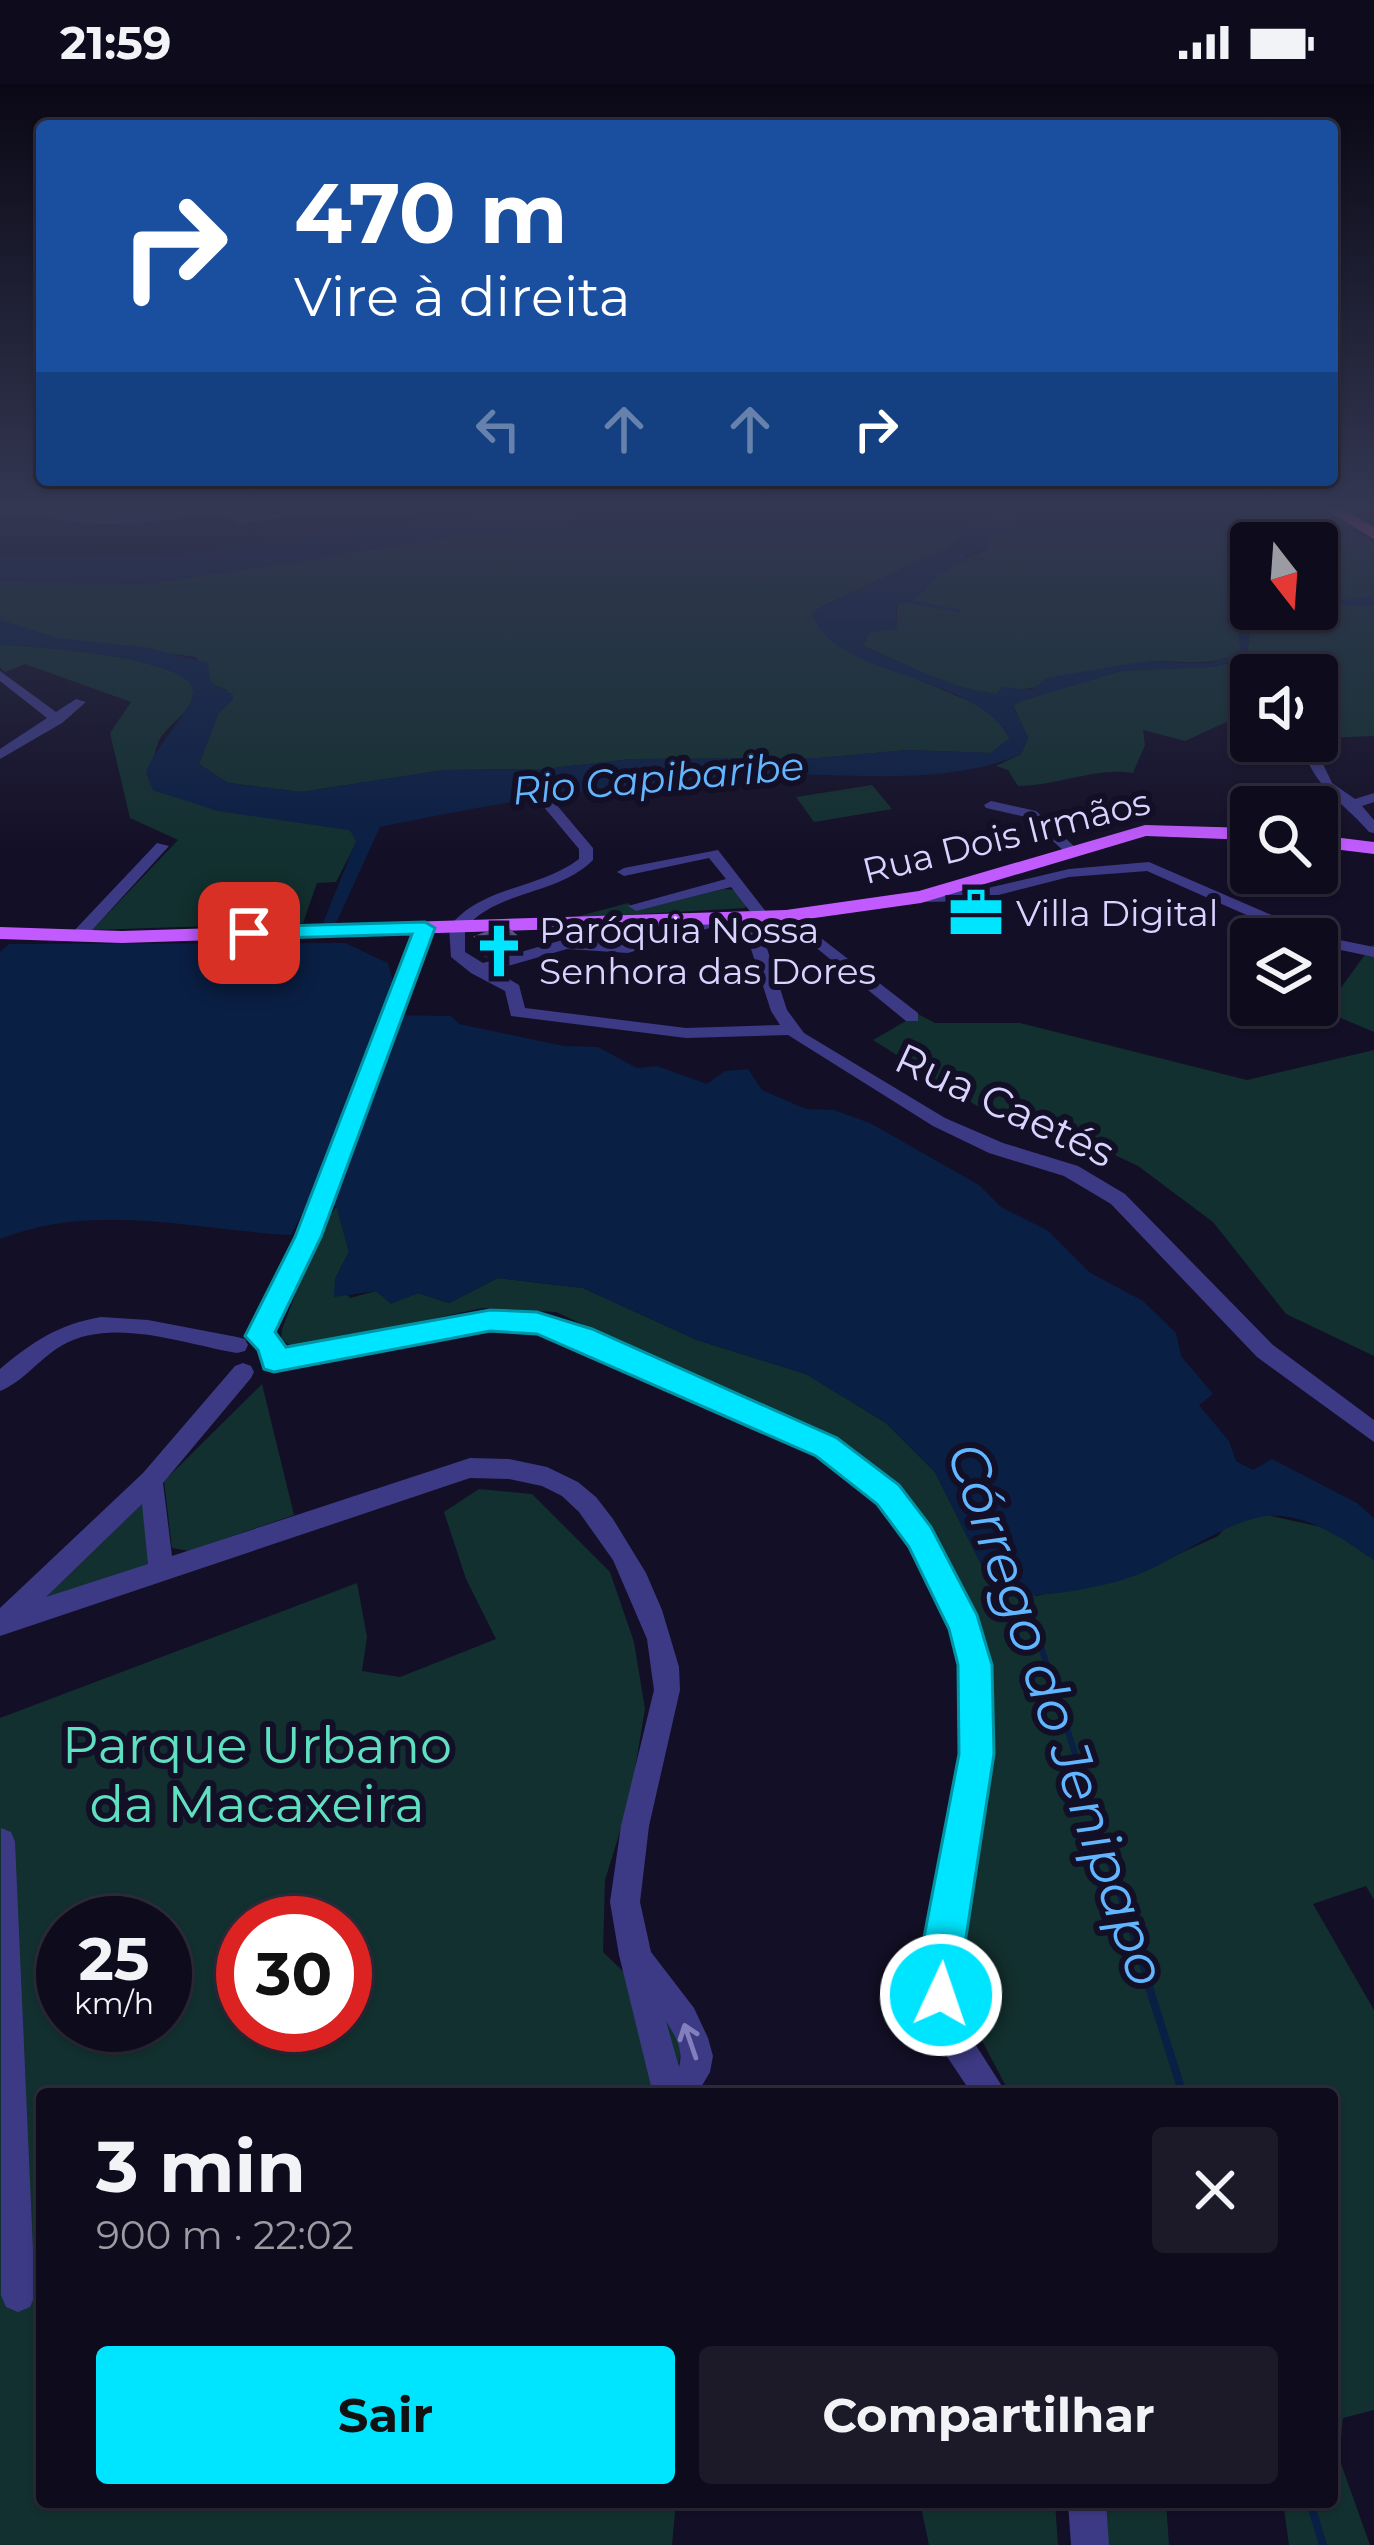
<!DOCTYPE html>
<html lang="pt">
<meta charset="utf-8">
<style>
:root{--surface:#0e0b1c;--page:#1c1929;--text:#f1f3f6;--muted:#9b9ba3;--line:#2e2b3b;--accent:#00e5ff}
body{margin:0;font-family:Montserrat,sans-serif;background:var(--page);color:var(--text);height:100vh;display:flex;flex-direction:column;font-size:45px;white-space:nowrap}
*{box-sizing:border-box;margin:0}
p{font-size:39px;color:var(--muted)}
.icon{flex:none;width:66px;height:66px;fill:none;stroke:currentColor;stroke-width:2;stroke-linecap:round;stroke-linejoin:round}
.map{position:relative;flex:1;overflow:hidden}
.details{position:absolute;left:36px;top:2004px;width:1302px;height:420px;display:flex;flex-direction:column;background:var(--surface);border-radius:12px;box-shadow:0 3px 9px #0004,0 0 0 3px var(--line)}
.details>*{flex:none}
.top-card{position:absolute;left:36px;top:36px;width:1302px;height:366px;border-radius:12px;box-shadow:0 3px 9px #0004,0 0 0 3px var(--line);background:#1a4fa0;color:#fff;overflow:hidden}
.needle{width:78px;rotate:163deg}
.controls{position:absolute;left:1230px;top:438px;display:grid;gap:24px}
.controls a{display:grid;place-items:center;width:108px;height:108px;border-radius:12px;background:var(--surface);box-shadow:0 3px 9px #0004,0 0 0 3px var(--line);font-size:60px}
.speed{position:absolute;left:36px;top:1812px;display:flex;gap:24px;font-size:60px;font-weight:700;text-align:center}
.speed>*{display:grid;place-content:center;width:156px;height:156px;border-radius:50%;background:var(--surface);box-shadow:0 3px 9px #0004,0 0 0 3px var(--line);line-height:1}
.speed small{font-size:30px;font-weight:400}
.speed .limit{border:18px solid #d22;background:#fff;color:#111}
.pin{position:absolute;display:grid;place-items:center;width:102px;height:102px;color:#fff;margin:-51px;border-radius:24px;box-shadow:0 6px 18px #0006}
.me{position:absolute;width:132px;margin:-66px;rotate:3deg;stroke-linejoin:round;filter:drop-shadow(0 0 9px #0008)}
.turn{display:flex;align-items:center;gap:42px;height:252px;padding:0 60px;font-size:54px}
.turn .icon{width:156px;height:156px;stroke-width:2.5}
.turn b{display:block;font-size:84px;line-height:102px}
.lanes{display:flex;align-items:center;height:114px;padding:0 60px;background:#0003;justify-content:center;gap:60px;direction:ltr}
.lanes .off{opacity:.35}
.round{display:grid;place-items:center;flex:none;width:126px;height:126px;border-radius:12px;background:var(--page)}
.overview{display:flex;align-items:center;justify-content:space-between;height:204px;padding:0 60px}
h1{font-size:72px;font-weight:700;line-height:90px}
.cta{display:flex;gap:24px;margin-top:auto;padding:24px 60px}
.cta a{flex:1;height:138px;border-radius:12px;background:var(--accent);color:#111;font-size:48px;font-weight:700;line-height:138px;text-align:center}
.cta a+a{background:var(--page);color:var(--text)}
.status{display:flex;justify-content:space-between;align-items:center;height:84px;padding:0 60px;background:var(--surface);direction:ltr}
.status svg{height:33px;fill:currentColor}
.map>svg:first-child{display:block}
.green{fill:#12302f;fill-rule:evenodd}
.water{fill:#0a1f44}
.lines{fill:none;stroke-linecap:round;stroke-linejoin:round}
.stream-far2{stroke:#0a1f44;stroke-width:3}
.stream-far1{stroke:#0a1f44;stroke-width:6}
.stream{stroke:#0a1f44;stroke-width:8}
.minor{fill:#3d3a85;fill-rule:evenodd}
.major{fill:#c25bff;fill-rule:evenodd}
.highway{fill:#ff4fa3;fill-rule:evenodd}
.wall{fill:#312854}
.shaded-wall{fill:#1d163a}
.building{fill:#433a66;stroke:#5a527e;stroke-width:3}
.oneway{stroke:#837fbc}
.route{fill:#00e5ff;stroke:#0095a6;stroke-width:3}
.labels{text-anchor:middle;stroke-width:12;stroke-linejoin:round;paint-order:stroke}
.far-street-label{font-size:36px;fill:#d9d4ff;stroke:#130f26}
.far-poi-label{font-size:36px;fill:#d9d4ff;stroke:#130f26;text-anchor:start}
.far-water-label{font-size:39px;font-style:italic;fill:#62b6ff;stroke:#130f26}
.street-label{font-size:42px;fill:#d9d4ff;stroke:#130f26}
.near-park-label{font-size:51px;fill:#5fe0c0;stroke:#130f26}
.near-water-label{font-size:54px;font-style:italic;fill:#62b6ff;stroke:#130f26}
</style>
<div class="status"><b>21:59</b><svg viewBox="0 0 49 12"><path d="M0 12V9h3v3zM5 12V6h3v6zM10 12V3h3v9zM15 12V0h3v12zM26 1h20v11H26zM47 4h2v5h-2z"/></svg></div>
<div class="map">
<svg width="1374" height="2461" viewBox="0 0 1374 2461">
<rect width="100%" height="100%" fill="#130f26"/>
<g class="green">
<polygon points="629,426 990,426 948,463 821,523 812,533 912,593 990,626 1010,654 991,669 907,666 819,674 632,675 544,685 445,686 301,708 228,699 199,680 227,606 211,599 196,573 56,554 0,536 0,498 150,500"/>
<path d="M1020,426H1320L1374,459V513L1317,519V459H1251V525H1306L1240,540L1241,568C1207,586 1174,573 1138,579C1106,584 1028,612 1003,604L996,610C949,605 909,581 863,562L870,548L897,545V520L925,506L934,489L989,465L986,456L1008,447Z"/>
<path d="M1334,522H1374V652L1326,654L1317,648V591H1251V634H1235L1185,657L1143,646L1145,661L1133,689C1096,683 1057,702 1018,702L1008,686L996,682L1021,670L1028,654L1013,621L1021,617L1121,587L1228,580L1247,571L1250,545Z"/>
<path d="M0,561C31,562 191,573 193,606C195,628 165,641 158,659C152,672 154,693 153,706L221,727L350,746L357,757L336,798L317,799L303,839L92,846L178,756L130,734L110,649L131,618L25,580L5,588L0,584Z"/>
<polygon points="872,701 892,725 814,738 796,713"/>
<polygon points="724,805 735,806 749,819 745,824 572,834 628,819 638,826"/>
<polygon points="1372,861 1374,861 1374,948 1324,927"/>
<polygon points="918,930 935,939 1020,939 1247,996 1374,966 1374,1272 1286,1230 1213,1138 1138,1082 1068,1049 985,1027 873,956"/>
<polygon points="337,1122 349,1168 335,1195 350,1214 376,1207 391,1219 418,1209 449,1219 498,1194 583,1204 697,1256 806,1290 886,1339 935,1388 984,1486 1036,1512 1133,1491 1218,1452 1229,1439 1267,1431 1330,1445 1374,1476 1374,1816 1366,1802 1313,1820 1374,1926 1374,2326 1343,2334 1339,2374 1370,2461 1289,2461 1283,2418 1332,2418 1332,2010 1010,2010 969,1932 959,1894 958,1861 982,1674 959,1516 920,1438 885,1393 839,1359 556,1228 483,1224 294,1264 281,1255 282,1245 322,1142"/>
<polygon points="262,1300 294,1431 189,1467 172,1464 164,1397"/>
<polygon points="145,1402 155,1482 11,1529"/>
<path d="M479,1405L532,1410L610,1488L634,1558L645,1625L630,1715L605,1796L603,1868L682,1944L677,2010H42V2418H676L672,2461H0V1634L357,1499L367,1553L362,1587L400,1593L496,1555L466,1495L444,1428ZM63,1839H165V1941H63ZM243,1839H345V1941H243Z"/>
<polygon points="920,2418 1055,2418 1058,2461 929,2461"/>
<polygon points="1080,2418 1166,2418 1169,2461 1082,2461"/>
</g>
<g class="water">
<polygon points="493,426 629,426 150,500 0,498 0,473 169,472"/>
<path d="M990,426H1020L1023,431L1011,437L1009,446L986,456L989,464L965,471L966,478L948,483L949,488L933,490L937,492L915,516L896,522L897,545L870,549L863,562C911,583 952,604 996,610L1002,603L1032,606L1046,594L1140,578L1211,579L1241,568L1237,543L1317,525V519L1374,513V522H1334L1250,545L1247,571L1216,583L1121,587L1021,617L1013,622L1028,654L1021,670C938,706 839,686 750,691C624,699 503,717 380,743L336,839H323L356,757L350,746L218,727L153,706L146,689C155,661 192,627 193,609C197,572 30,562 0,561V536L56,554L145,563L208,579L211,599L233,610V616L218,630L199,680L228,699L301,708L445,686L544,685L632,675L819,674L907,666L991,669L1010,654C975,588 826,593 812,528L948,463Z"/>
<path d="M345,859L388,879L394,901L385,931L451,932L459,940L564,962L598,963L637,984L657,982L707,1000L725,987L748,985L762,1006L806,1025L834,1026L870,1039L979,1101L1001,1123L1047,1146L1089,1188L1143,1217L1176,1249L1181,1272L1213,1310L1199,1321L1229,1357L1236,1377L1253,1386L1272,1375L1357,1419L1374,1434V1476C1345,1457 1318,1436 1282,1432C1244,1427 1191,1465 1155,1483C1117,1502 1060,1511 1017,1512L984,1486L935,1388L886,1339L806,1290L697,1256L583,1204L498,1194L449,1219L418,1209L391,1220L376,1207L334,1213L335,1195L349,1168L336,1122L304,1126L291,1151C193,1146 96,1117 0,1155V868L9,860Z"/>
</g>
<g class="lines">
<polyline class="stream-far2" points="908,517 959,527"/>
<polyline class="stream-far1" points="1024,1509 1150,1906"/>
<g class="stream">
<polyline points="1149,1903 1183,2010"/>
<polyline points="1310,2418 1323,2461"/>
</g>
<g class="minor">
<path d="M37,426L93,434L205,426C171,440 67,449 37,426Z"/>
<polygon points="214,426 226,426 243,434 320,426 242,440"/>
<polygon points="0,587 56,628 76,615 86,618 62,639 0,675 0,665 47,634 0,597"/>
<path d="M1321,654L1332,657L1323,680L1332,699L1355,715L1374,709V718L1362,722L1374,736V749L1369,748C1349,724 1323,709 1309,680Z"/>
<polygon points="991,717 1036,727 1077,765 1065,768 1026,733 986,724 984,721"/>
<path d="M550,718L555,719L593,764V776C557,812 499,805 465,844V868L483,879L566,855L627,859L731,830L739,835L628,869L567,865L494,886L519,901L525,924L686,944L780,941L771,927L741,834L752,830L731,803L636,827L628,822L726,795L709,774L624,792L617,788L624,784L718,766L770,833L758,837L787,926L804,949L945,1034L1003,1059L1078,1082L1125,1110L1273,1261L1374,1336V1358L1257,1273L1111,1120L1064,1092L989,1069L933,1042L788,951L686,954L511,932L505,907L471,889L451,873L449,843C483,801 538,806 579,775V765L543,722Z"/>
<polygon points="157,759 169,762 83,856 71,856 71,850"/>
<polygon points="1149,778 1320,852 1374,863 1374,873 1317,861 1317,855 1301,855 1147,787 1069,793 975,817 921,818 913,813 921,808 975,807 1069,785"/>
<polygon points="786,827 918,929 918,937 906,937 781,835 778,832"/>
<polygon points="425,839 433,844 318,1153 267,1259 251,1259 248,1253 298,1153 417,844"/>
<polygon points="490,1228 537,1231 590,1247 835,1356 896,1404 950,1486 978,1542 988,1581 990,1670 952,1890 970,1952 1007,2010 972,2010 946,1971 922,1890 962,1670 962,1581 953,1544 932,1502 880,1418 819,1370 575,1259 537,1247 490,1244 274,1286 266,1283 263,1277 266,1271 274,1268"/>
<path d="M101,1233L148,1236L237,1253L245,1255L248,1261L245,1267L237,1269C184,1260 111,1232 61,1262C39,1275 23,1298 0,1307V1285C32,1258 59,1240 101,1233Z"/>
<path d="M243,1279L251,1282L254,1288L251,1294L163,1399L172,1472L470,1374L509,1375L547,1383L578,1398L596,1413L613,1435L646,1489L662,1526L679,1583L680,1606L649,1742L640,1818L651,1868L694,1924L708,1954L713,1972L710,1988L697,2010H666L651,2002L619,1871L610,1818L621,1742L654,1606L647,1555L613,1476L579,1428L562,1412L542,1402L509,1395L470,1394L0,1552V1524L143,1389L235,1282ZM142,1420L148,1480L46,1513ZM666,1937C675,1951 684,1966 679,1983Z"/>
<polygon points="1,1744 11,1748 15,1758 35,2211 30,2223 18,2228 6,2223 1,2211"/>
<polygon points="1068,2418 1106,2418 1109,2461 1071,2461"/>
</g>
<g class="major">
<polygon points="1145,741 1251,744 1251,756 1146,752 921,819 786,838 122,859 0,855 0,843 122,847 786,826 919,807"/>
<polygon points="1317,751 1374,758 1374,770 1317,763"/>
</g>
<polygon class="highway" points="1326,426 1344,426 1374,443 1374,455"/>
</g>
<polygon class="wall" points="515,851 517,865 486,874 478,866 476,853"/>
<polygon class="shaded-wall" points="515,851 517,865 486,874 484,860"/>
<polygon class="building" points="504,842 515,851 484,860 476,853"/>
<defs><path id="oneway-shaft" d="M-6 0H5M1.5-3L5.5 0L1.5 3" fill="none" stroke-width="1.6" stroke-linecap="round" stroke-linejoin="round" transform="scale(3)"/></defs>
<use class="oneway" href="#oneway-shaft" transform="translate(690 1957) rotate(-109)"/>
<linearGradient id="sky" x2="0" y2="1"><stop stop-color="#0a0815"/><stop offset="0.55" stop-color="#333752"/><stop offset="1" stop-color="#333752" stop-opacity="0"/></linearGradient>
<rect width="1374" height="770" fill="url(#sky)"/>
<polygon class="route" points="425,838 435,844 321,1153 275,1248 286,1263 490,1226 537,1228 592,1245 837,1354 899,1401 931,1443 977,1531 992,1581 994,1670 955,1925 941,1931 927,1925 917,1890 959,1670 958,1581 949,1545 909,1463 877,1420 816,1372 537,1250 490,1247 274,1288 264,1285 258,1266 245,1252 295,1153 412,850 249,855 239,849 249,843"/>
<defs>
<symbol id="office-bare" viewBox="-9 -9 18 18"><path d="M-6-3h4V-5.5h4V-3h4V5H-6ZM-1-4.5V-3h2v-1.5ZM-6 0V1H6V0Z" fill="#00e5ff" stroke="#130f26" stroke-width="2.5" paint-order="stroke"/></symbol>
<symbol id="church-bare" viewBox="-9 -9 18 18"><path d="M-1.2-6h2.4v3.5h3.3v2.4h-3.3V6h-2.4V-.1h-3.3v-2.4h3.3Z" fill="#00e5ff" stroke="#130f26" stroke-width="2.5" paint-order="stroke"/></symbol>
</defs>
<g fill-rule="evenodd">
<use href="#office-bare" x="938" y="791" width="76" height="76"/>
<use href="#church-bare" x="461" y="829" width="76" height="76"/>
</g>
<g class="labels">
<g class="far-street-label">
<text transform="translate(1006 752) rotate(-14)" y="13">Rua Dois Irmãos</text>
</g>
<g class="far-poi-label">
<text x="1016" y="842">Villa Digital</text>
<text x="539" y="859">Paróquia Nossa<tspan x="539" dy="41">Senhora das Dores</tspan></text>
</g>
<g class="far-water-label">
<text transform="translate(658 694) rotate(-5)" y="14">Rio Capibaribe</text>
</g>
<g class="street-label">
<text transform="translate(1005 1021) rotate(25)" y="15">Rua Caetés</text>
</g>
<g class="near-park-label">
<text x="257" y="1679">Parque Urbano<tspan x="257" dy="59">da Macaxeira</tspan></text>
</g>
<g class="near-water-label">
<text transform="translate(1057 1630) rotate(71)" y="19">Córrego do Jenipapo</text>
</g>
</g>
</svg>
<div class="controls">
<a><svg class="needle" viewBox="-14 -14 28 28"><path d="M0-13l5 13h-10z" fill="#e53935"/><path d="M0 13l5-13h-10z" fill="#9b9ba3"/></svg></a>
<a><svg class="icon" aria-label="sound" viewBox="0 0 24 24"><path d="M4 9h4l5-4v14l-5-4H4zM17 9q2 3 0 6"/></svg></a>
<a><svg class="icon" aria-label="search" viewBox="0 0 24 24"><circle cx="10" cy="10" r="6"/><path d="M15 15l6 6"/></svg></a>
<a><svg class="icon" aria-label="layers" viewBox="0 0 24 24"><path d="M12 4l9 5-9 5-9-5zM3 14l9 5 9-5"/></svg></a>
</div>
<div class="speed"><div>25<small>km/h</small></div><div class="limit">30</div></div>
<div class="pin" style="left:249px;top:849px;background:#d93025"><svg class="icon" aria-label="arrive" viewBox="0 0 24 24"><path d="M6 21V4h12l-3 4 3 4H6"/></svg></div>
<svg class="me" style="left:941px;top:1911px" viewBox="-20 -20 40 40"><circle r="17" fill="#00e5ff" stroke="#fff" stroke-width="3"/><path d="M0-11L8 9 0 5-8 9z" fill="#fff"/></svg>
<div class="top-card">
<div class="turn"><svg class="icon" aria-label="right" viewBox="0 0 24 24"><path d="M7 20v-9h11M14 6l5 5-5 5"/></svg><div><b>470 m</b>Vire à direita</div></div>
<div class="lanes"><svg class="icon off" aria-label="left" viewBox="0 0 24 24"><path d="M17 20v-9H6M10 6l-5 5 5 5"/></svg><svg class="icon off" aria-label="ahead" viewBox="0 0 24 24"><path d="M12 20V5M6 11l6-6 6 6"/></svg><svg class="icon off" aria-label="ahead" viewBox="0 0 24 24"><path d="M12 20V5M6 11l6-6 6 6"/></svg><svg class="icon" aria-label="right" viewBox="0 0 24 24"><path d="M7 20v-9h11M14 6l5 5-5 5"/></svg></div>
</div>
<section class="details">
<div class="overview"><div><h1>3 min</h1><p>900 m · 22:02</p></div><a class="round"><svg class="icon" aria-label="close" viewBox="0 0 24 24"><path d="M6 6l12 12M18 6L6 18"/></svg></a></div>
<div class="cta"><a>Sair</a><a>Compartilhar</a></div>
</section>
</div>
